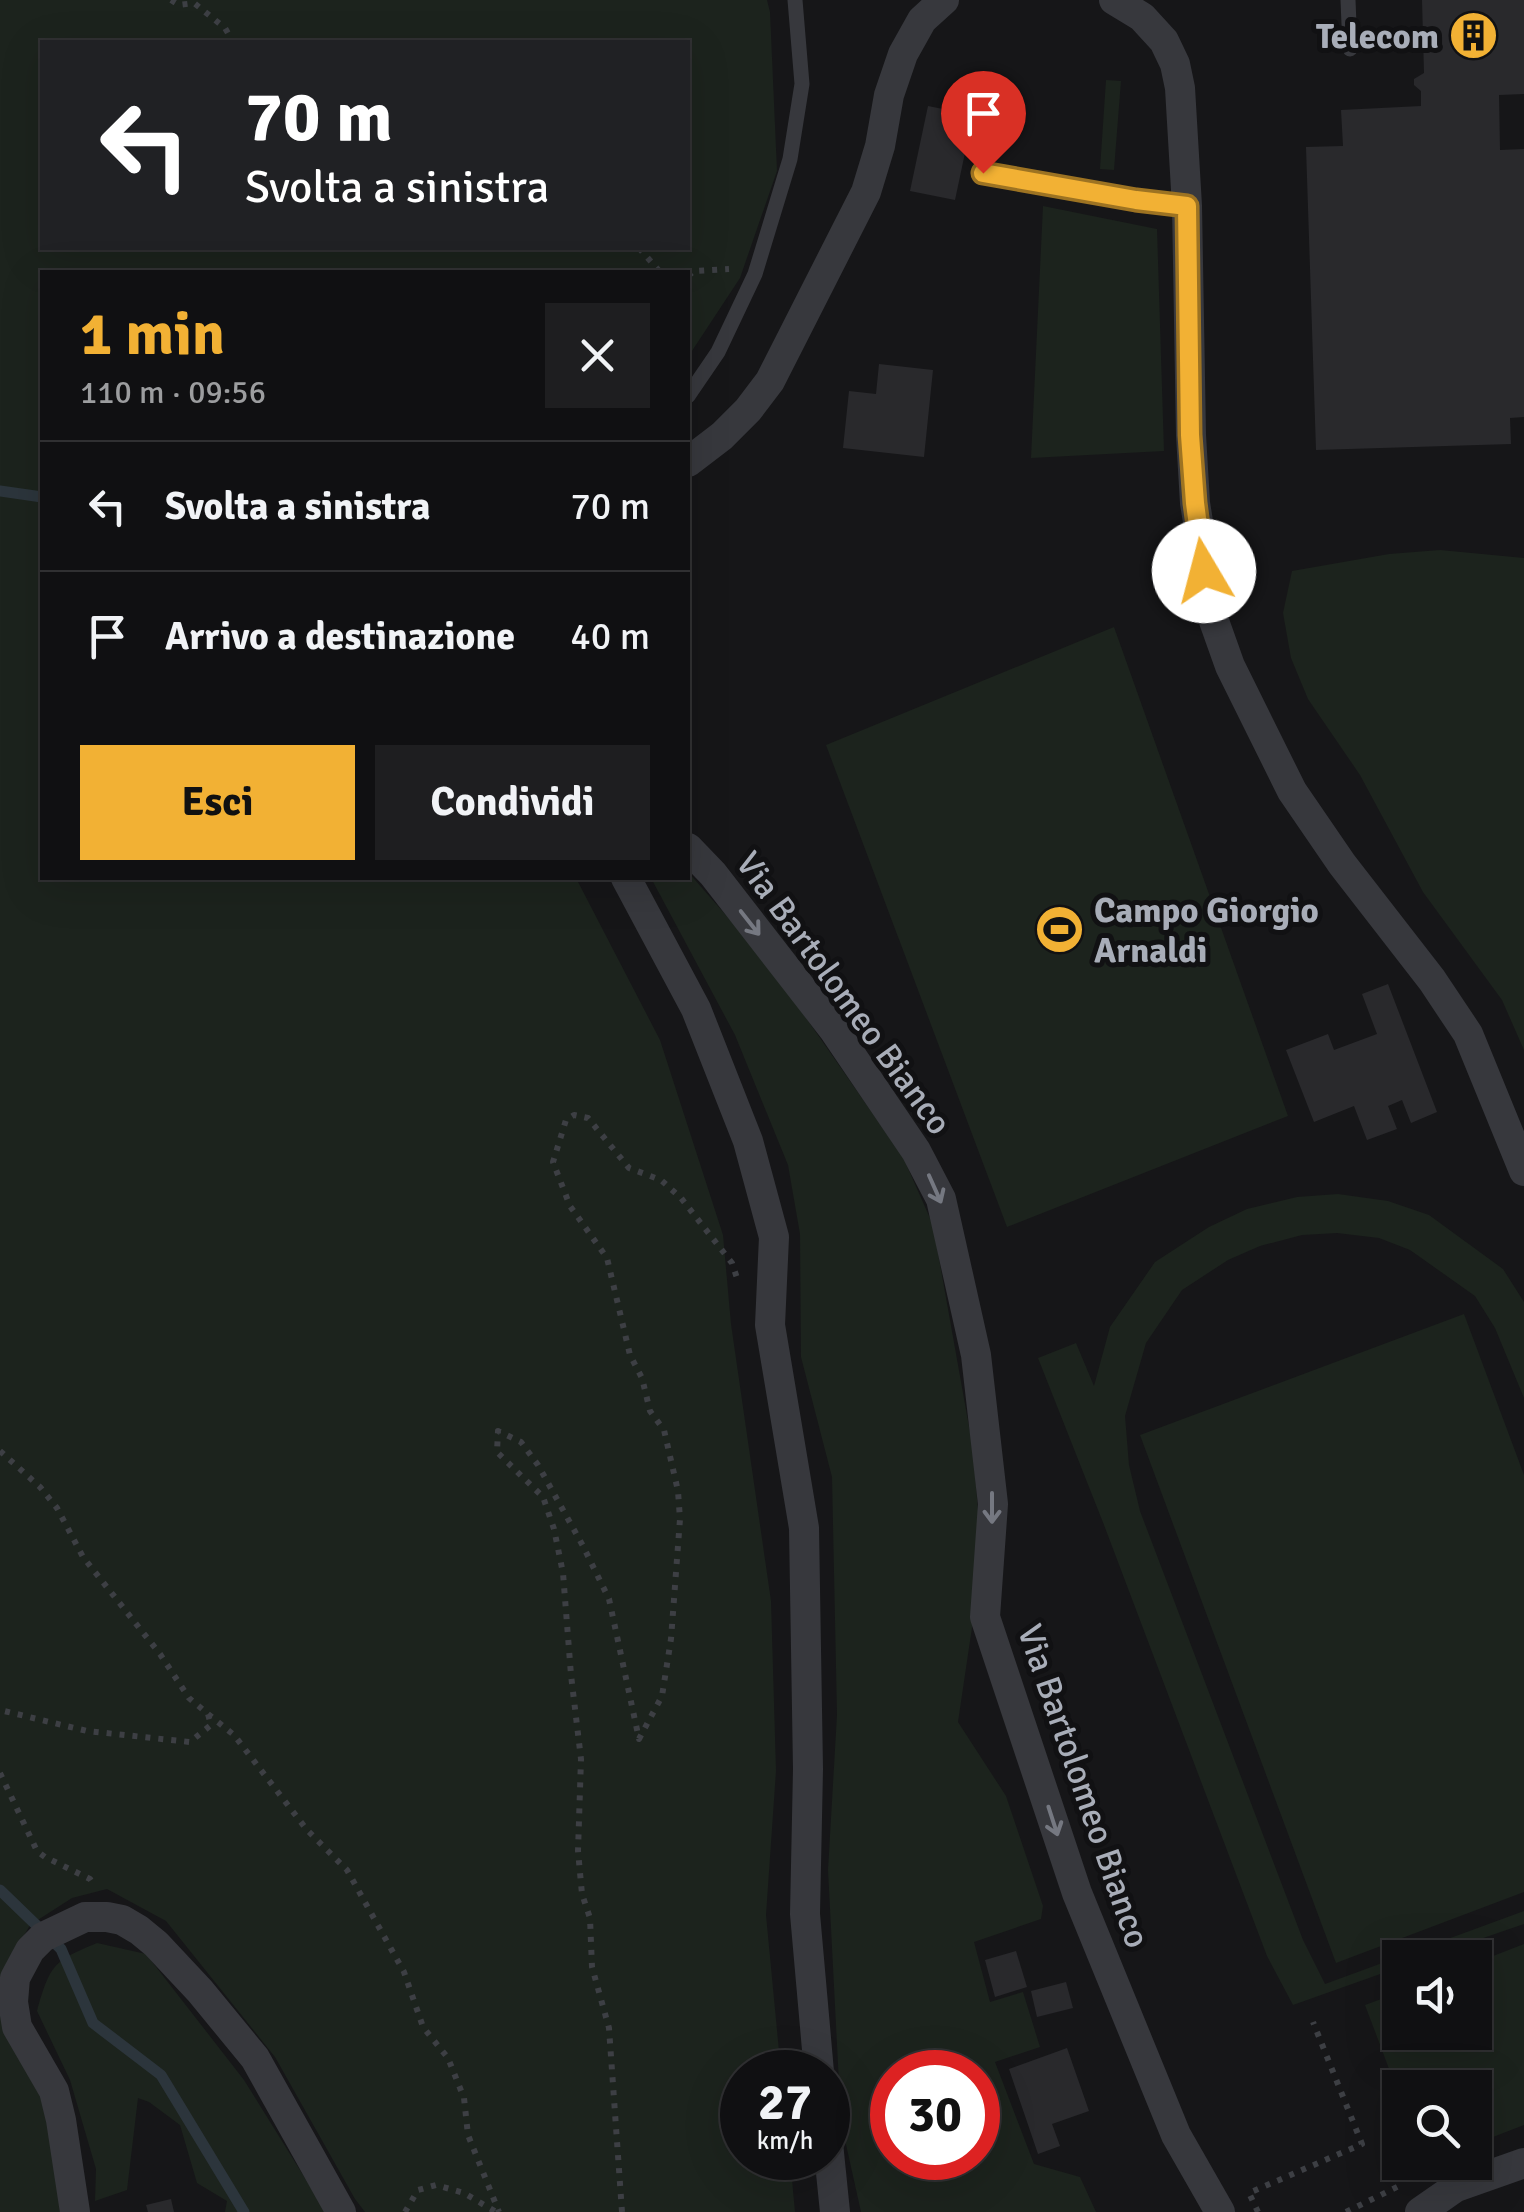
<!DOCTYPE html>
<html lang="it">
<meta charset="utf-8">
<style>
:root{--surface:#101012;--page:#1e1e20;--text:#f1f3f6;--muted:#9c9d9f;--line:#303032;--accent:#f2b134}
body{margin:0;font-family:Signika,sans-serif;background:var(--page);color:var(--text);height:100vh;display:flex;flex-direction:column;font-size:38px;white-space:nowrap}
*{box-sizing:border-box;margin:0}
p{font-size:32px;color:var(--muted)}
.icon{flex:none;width:55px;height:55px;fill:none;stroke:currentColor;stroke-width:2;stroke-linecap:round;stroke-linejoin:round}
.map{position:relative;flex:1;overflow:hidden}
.side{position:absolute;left:40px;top:270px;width:650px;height:610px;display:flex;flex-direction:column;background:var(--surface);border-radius:0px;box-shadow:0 10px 40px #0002,0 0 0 2px var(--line)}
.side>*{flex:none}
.banner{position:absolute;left:40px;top:40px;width:650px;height:210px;border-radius:0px;box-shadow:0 10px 40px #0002,0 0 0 2px var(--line);background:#202124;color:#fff;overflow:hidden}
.buttons{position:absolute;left:1382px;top:1940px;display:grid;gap:20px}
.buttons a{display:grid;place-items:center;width:110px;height:110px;border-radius:0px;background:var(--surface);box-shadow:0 10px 40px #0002,0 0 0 2px var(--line);font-size:50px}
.speed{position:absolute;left:720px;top:2050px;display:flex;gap:20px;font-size:50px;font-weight:700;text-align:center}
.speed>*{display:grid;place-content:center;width:130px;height:130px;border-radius:50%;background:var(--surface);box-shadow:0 10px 40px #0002,0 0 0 2px var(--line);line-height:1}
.speed small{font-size:25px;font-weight:400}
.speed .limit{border:15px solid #d22;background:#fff;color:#111}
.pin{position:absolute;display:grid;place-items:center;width:85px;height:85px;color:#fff;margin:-102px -42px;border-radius:50% 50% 50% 0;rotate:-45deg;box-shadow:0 0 10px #0007}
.pin .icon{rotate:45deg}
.me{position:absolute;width:110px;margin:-55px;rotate:352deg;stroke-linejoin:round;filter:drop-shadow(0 0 8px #0008)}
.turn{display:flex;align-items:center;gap:35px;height:210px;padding:0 40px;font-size:45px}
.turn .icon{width:130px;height:130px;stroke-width:2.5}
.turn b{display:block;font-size:70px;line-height:85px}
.round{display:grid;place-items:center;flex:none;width:105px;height:105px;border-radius:0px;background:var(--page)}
.headline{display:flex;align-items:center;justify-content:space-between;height:170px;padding:0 40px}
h1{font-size:60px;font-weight:700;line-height:75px;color:var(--accent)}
.primary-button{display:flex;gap:20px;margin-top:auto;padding:20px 40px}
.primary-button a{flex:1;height:115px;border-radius:0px;background:var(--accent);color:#111;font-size:40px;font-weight:700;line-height:115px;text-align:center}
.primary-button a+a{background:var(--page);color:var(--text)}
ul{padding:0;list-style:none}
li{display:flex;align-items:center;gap:30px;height:130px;padding:0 40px;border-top:2px solid var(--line)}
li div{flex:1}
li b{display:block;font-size:38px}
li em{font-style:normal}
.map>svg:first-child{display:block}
.green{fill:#1c231d;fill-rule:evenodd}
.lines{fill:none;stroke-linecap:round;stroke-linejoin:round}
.stream{stroke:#2c353c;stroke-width:11}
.building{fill:#29292c}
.path{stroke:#3d3f44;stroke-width:6;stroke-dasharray:5 8;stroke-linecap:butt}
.service{stroke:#37383d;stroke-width:15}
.minor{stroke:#37383d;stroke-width:30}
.oneway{stroke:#757881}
.route-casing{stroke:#9d7322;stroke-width:25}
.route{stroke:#f2b134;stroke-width:18}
.labels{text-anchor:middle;stroke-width:10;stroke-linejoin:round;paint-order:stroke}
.poi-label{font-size:35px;font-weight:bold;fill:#a8adb8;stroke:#111113;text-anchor:end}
.street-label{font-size:35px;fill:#a8adb8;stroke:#111113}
</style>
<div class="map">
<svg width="1524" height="2212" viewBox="0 0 1524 2212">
<rect width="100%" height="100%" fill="#161618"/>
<g class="green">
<path d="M0,0H767L770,12L777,171L740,278L688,357V272H42V878H576L660,1040L723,1235L731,1324L771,1601L776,1771L766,1915L781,2072H742V2158H790L795,2212H365L355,2199L275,2057L166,1921L107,1889L72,1898L30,1925L0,1978ZM42,42H688V248H42Z"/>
<polygon points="1106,80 1121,81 1114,170 1100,169"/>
<polygon points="1043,206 1157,229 1164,451 1031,458"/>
<polygon points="1440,550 1524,558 1524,1050 1502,1000 1423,892 1360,775 1308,699 1291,658 1283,613 1292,571 1389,554"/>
<polygon points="1114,627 1288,1116 1007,1227 826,745"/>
<path d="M688,872L767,962L903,1157L933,1225L973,1449L982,1560L958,1722L1006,1796L1043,1906L1041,1919L974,1942L990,2002L1023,1992L1040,2047L995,2062L1034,2164L1080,2177L1096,2212H861L841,2122L828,1870L837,1715L832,1477L801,1357L800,1234L788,1165L735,1035L651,878H688ZM892,2072H978V2158H892Z"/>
<polygon points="1338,1194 1388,1201 1429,1215 1503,1269 1524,1302 1524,1398 1495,1328 1475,1296 1410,1250 1379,1238 1337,1233 1302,1235 1260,1246 1228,1260 1182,1290 1146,1343 1125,1416 1129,1465 1140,1511 1303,1940 1325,1984 1524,1911 1524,1924 1428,1957 1400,1958 1400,1967 1293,2005 1267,1956 1104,1525 1038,1358 1076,1343 1094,1386 1110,1327 1155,1262 1209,1227 1247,1209 1297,1197"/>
<polygon points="1464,1314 1524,1475 1524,1892 1336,1963 1140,1435"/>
<path d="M97,1943L146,1954L244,2080L326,2212H225L227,2201L197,2183L180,2125L149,2102L138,2098L127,2190L95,2201L96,2169L70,2080L37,2011C50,1965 53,1961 97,1943Z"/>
<polygon points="1524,1944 1524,2125 1475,2144 1475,2088 1400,2088 1400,2098 1365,2005 1400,1992 1400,2032 1475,2032 1475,1963"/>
<polygon points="0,2013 50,2113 60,2212 0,2212"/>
</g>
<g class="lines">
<g class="stream">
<polyline points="0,491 42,497"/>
<polyline points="0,1890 61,1949 93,2023 161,2075 244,2212"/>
</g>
</g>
<g class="building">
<polygon points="1422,0 1524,0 1524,94 1499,95 1500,150 1524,149 1524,417 1510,418 1511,444 1316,450 1306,147 1343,146 1341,110 1421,106 1421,91 1414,85 1414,79 1424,73"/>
<polygon points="928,106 973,115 955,200 910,191"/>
<polygon points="879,364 933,370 924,457 843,448 849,391 876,394"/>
<polygon points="1388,984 1437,1112 1411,1123 1402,1100 1388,1106 1397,1129 1367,1140 1354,1106 1314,1122 1286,1050 1328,1034 1334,1050 1377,1034 1362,994"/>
<polygon points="1016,1951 1027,1987 995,1997 985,1960"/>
<polygon points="1066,1982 1073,2008 1037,2017 1031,1991"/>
<polygon points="1067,2048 1089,2111 1052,2124 1060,2146 1038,2154 1009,2069"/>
<polygon points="171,2199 174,2212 148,2212 146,2205"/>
</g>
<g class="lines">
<g class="path">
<polyline points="171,0 179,5 194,3 225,28 233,42"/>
<polyline points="639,248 660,272"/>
<polyline points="688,276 694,271 729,269"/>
<polyline points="0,1451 40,1487 57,1508 83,1557 160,1654 189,1698 208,1714 211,1725 190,1742 87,1731 0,1710"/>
<polyline points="208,1714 234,1735 307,1830 347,1870 404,1972 423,2027 448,2058 464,2098 468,2135 499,2212"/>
<polyline points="0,1773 37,1851 45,1857 90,1879 94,1885"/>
<polyline points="405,2212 418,2190 436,2185 464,2193 496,2212"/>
<polyline points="622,2212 609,2028 592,1967 590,1918 582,1894 578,1851 581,1759 571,1675 563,1573 554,1529 543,1497 497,1452 498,1431 521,1442 538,1465 583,1546 609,1599 639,1739 662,1696 671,1639 680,1519 678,1491 664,1430 650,1411 642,1378 630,1355 607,1258 570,1206 553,1162 566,1120 574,1115 588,1118 629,1168 661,1180 681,1198 732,1263 738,1281"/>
<polyline points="1258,2212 1249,2193 1362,2144 1313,2022"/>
<polyline points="1346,2212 1399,2186"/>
</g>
<g class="service">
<polyline points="1348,0 1350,49"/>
<polyline points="983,173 1135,199 1187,206"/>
<polyline points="688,396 718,352 755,274 790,159 802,84 795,0"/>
</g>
<g class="minor">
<polyline points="1114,0 1142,17 1164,41 1175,64 1180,88 1187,206 1191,435 1195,503 1214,621 1230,666 1292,791 1342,864 1432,980 1468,1034 1524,1171"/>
<polyline points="688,462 722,436 748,410 770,381 866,192 880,146 889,95 903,54 922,20 944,0"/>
<polyline points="688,848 713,874 834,1030 916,1151 941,1199 976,1355 993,1504 985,1617 1077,1893 1176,2135 1220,2212"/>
<polyline points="626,878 696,1009 748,1141 774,1237 770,1325 804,1528 808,1769 805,1914 819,2072"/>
<polyline points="828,2143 835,2212"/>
<polyline points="75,2212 61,2120 54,2091 17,2027 13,2002 15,1978 30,1950 43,1937 85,1917 107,1917 122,1920 139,1930 156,1944 200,1991 255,2058 341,2212"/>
<polyline points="1420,2212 1456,2187 1524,2163"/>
</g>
</g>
<defs><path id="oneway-shaft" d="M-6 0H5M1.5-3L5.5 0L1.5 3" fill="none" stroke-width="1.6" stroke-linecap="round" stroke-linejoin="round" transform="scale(2.5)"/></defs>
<g class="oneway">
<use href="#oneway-shaft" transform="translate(750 923) rotate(52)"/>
<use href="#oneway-shaft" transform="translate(935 1189) rotate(66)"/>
<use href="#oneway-shaft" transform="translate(992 1508) rotate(90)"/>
<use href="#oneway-shaft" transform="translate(1053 1821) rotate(72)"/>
</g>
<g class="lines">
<defs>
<polyline id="route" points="983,173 1136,200 1187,206 1190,435 1195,503 1204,571"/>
</defs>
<use href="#route" class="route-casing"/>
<use href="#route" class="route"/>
</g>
<defs>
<symbol id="building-disc" viewBox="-11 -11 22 22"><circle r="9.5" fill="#f2b134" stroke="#111113"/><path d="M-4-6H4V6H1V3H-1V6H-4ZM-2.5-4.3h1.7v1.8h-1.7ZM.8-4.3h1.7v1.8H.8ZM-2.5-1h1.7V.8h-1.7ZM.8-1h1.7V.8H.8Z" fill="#111"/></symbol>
<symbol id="stadium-disc" viewBox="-11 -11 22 22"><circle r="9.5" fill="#f2b134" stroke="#111113"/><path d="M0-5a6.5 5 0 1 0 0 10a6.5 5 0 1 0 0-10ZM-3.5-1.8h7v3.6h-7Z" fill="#111"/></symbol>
</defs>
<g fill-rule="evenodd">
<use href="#building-disc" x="1446" y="8" width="55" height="55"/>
<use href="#stadium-disc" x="1032" y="902" width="55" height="55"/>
</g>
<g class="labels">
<g class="poi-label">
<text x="1439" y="48">Telecom</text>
<text x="1094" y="922" text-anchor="start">Campo Giorgio<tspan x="1094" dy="40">Arnaldi</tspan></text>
</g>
<g class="street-label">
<text transform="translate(844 993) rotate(54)" y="12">Via Bartolomeo Bianco</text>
<text transform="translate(1084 1786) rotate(71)" y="12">Via Bartolomeo Bianco</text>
</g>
</g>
</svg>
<div class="buttons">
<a><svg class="icon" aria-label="sound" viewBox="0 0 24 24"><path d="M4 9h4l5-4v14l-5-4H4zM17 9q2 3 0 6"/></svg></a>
<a><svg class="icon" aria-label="search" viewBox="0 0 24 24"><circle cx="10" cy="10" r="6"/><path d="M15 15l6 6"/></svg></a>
</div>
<div class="speed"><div>27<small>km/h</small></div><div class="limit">30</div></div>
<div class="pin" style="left:983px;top:173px;background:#d93025"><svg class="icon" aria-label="arrive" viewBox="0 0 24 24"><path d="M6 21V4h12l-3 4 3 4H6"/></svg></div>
<svg class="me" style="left:1204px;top:571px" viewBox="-20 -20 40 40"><circle r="19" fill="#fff"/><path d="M0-13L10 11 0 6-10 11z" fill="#f2b134"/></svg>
<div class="banner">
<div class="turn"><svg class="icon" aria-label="left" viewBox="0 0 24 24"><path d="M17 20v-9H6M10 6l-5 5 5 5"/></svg><div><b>70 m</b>Svolta a sinistra</div></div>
</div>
<section class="side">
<div class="headline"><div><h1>1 min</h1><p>110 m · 09:56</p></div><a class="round"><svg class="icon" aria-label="close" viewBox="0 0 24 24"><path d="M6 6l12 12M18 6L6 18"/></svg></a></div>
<ul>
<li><svg class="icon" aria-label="left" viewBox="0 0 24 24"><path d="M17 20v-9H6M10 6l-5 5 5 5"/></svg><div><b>Svolta a sinistra</b></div><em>70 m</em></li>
<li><svg class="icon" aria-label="arrive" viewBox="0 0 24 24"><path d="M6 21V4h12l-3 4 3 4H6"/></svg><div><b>Arrivo a destinazione</b></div><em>40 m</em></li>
</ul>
<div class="primary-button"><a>Esci</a><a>Condividi</a></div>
</section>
</div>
